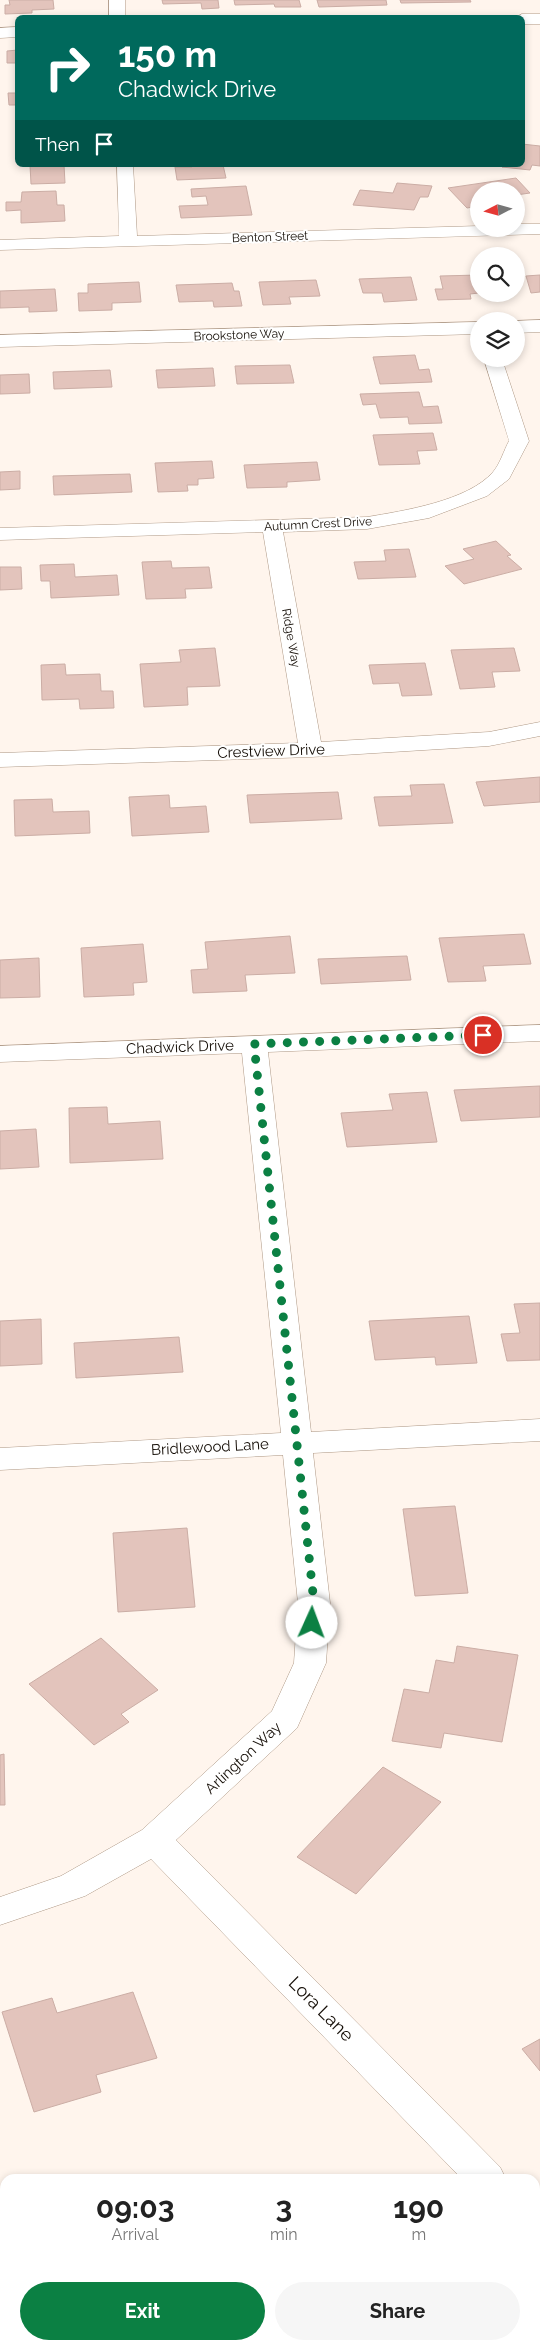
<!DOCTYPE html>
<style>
:root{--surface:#fff;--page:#f6f6f6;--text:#222;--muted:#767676;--accent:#0b8043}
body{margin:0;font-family:Raleway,sans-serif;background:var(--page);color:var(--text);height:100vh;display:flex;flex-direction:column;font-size:19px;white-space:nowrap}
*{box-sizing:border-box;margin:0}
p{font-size:16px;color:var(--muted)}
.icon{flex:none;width:28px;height:28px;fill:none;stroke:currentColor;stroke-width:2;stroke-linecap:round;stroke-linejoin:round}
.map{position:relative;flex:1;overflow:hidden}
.sheet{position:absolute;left:0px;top:2174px;width:540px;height:176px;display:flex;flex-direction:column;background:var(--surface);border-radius:15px 15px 0 0;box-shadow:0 2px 8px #0003}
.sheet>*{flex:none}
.banner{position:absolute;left:15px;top:15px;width:510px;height:152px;border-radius:8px;box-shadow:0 2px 8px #0003;background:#00695c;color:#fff;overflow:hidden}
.needle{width:32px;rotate:264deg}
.controls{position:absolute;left:470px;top:182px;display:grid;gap:10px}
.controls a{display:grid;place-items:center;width:55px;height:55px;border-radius:50%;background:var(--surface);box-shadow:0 2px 8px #0003;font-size:25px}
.pin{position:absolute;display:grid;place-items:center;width:42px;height:42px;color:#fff;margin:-21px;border:2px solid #fff;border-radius:50%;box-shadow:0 1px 5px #0007}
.me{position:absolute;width:55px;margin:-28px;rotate:2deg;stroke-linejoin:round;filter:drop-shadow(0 0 4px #0008)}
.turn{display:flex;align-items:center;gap:18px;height:105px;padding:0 20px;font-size:22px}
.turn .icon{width:65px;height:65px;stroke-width:2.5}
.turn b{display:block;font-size:35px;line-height:42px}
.then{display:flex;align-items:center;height:48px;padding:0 20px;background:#0003;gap:10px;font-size:19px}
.eta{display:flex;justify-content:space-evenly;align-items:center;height:85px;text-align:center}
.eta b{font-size:30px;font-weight:700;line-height:35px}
.action{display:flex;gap:10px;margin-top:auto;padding:10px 20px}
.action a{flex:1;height:58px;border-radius:30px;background:var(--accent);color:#fff;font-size:20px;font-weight:700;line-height:58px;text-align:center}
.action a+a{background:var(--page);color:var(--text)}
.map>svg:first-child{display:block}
.building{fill:#e3c4bc;stroke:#cbada5}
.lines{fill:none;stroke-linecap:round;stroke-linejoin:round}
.minor-casing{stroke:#ae9885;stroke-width:1}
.minor{fill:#fff;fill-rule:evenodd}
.route{stroke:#0b8043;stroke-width:9;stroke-dasharray:0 16.2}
.labels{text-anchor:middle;stroke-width:4;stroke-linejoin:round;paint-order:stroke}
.far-street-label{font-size:12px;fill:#150e07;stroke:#fff}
.street-label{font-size:15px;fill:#150e07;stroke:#fff}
.near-street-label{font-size:18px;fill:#150e07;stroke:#fff}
</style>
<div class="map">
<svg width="540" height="2349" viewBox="0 0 540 2349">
<rect width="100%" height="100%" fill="#fff5ed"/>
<g class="building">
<polygon points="9,0 53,0 54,9 32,10 32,13 5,14 5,5 10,5"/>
<polygon points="162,0 218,0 219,8 202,9 201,3 163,4"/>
<polygon points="234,0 299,0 301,7 275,7 274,4 235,5"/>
<polygon points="317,0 386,0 387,5 319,7"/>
<polygon points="400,0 470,0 471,2 401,3"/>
<polygon points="18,50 18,63 7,63 7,51"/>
<polygon points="16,84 18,105 9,105 8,93 16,93"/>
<polygon points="522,144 540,146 540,166 532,165 530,170 502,167 522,165"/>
<polygon points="30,165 64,165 65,183 31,184"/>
<polygon points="192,165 223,165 226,178 177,180 175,167 192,167"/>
<polygon points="516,178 530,193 516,195 516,191 479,191 479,206 467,208 448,188"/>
<polygon points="397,183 432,186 428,197 420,197 414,210 353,205 360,190 393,193"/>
<polygon points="246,186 252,215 181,218 179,206 208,205 206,196 192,197 191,189"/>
<polygon points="56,191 57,205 64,205 65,221 21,223 21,210 6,211 6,202 21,202 22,192"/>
<polygon points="479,275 479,293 470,294 471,299 438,300 435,289 443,289 440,276"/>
<polygon points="540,275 540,292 531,293 526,276"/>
<polygon points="411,277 417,300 384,302 382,293 363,293 359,279"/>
<polygon points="316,280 320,296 289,297 291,304 263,305 259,282"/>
<polygon points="139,282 141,302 112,303 112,310 79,311 78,293 88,293 88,284"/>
<polygon points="232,283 234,291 239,291 242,306 214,307 213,301 179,302 176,285"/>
<polygon points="55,289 57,311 29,312 29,307 0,308 0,291"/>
<polygon points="415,355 419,370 429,369 432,382 380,384 373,357"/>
<polygon points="290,365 294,383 237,384 235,366"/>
<polygon points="213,368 215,386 158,388 156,370"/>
<polygon points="110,370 112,387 54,389 53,372"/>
<polygon points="29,374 30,393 0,394 0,375"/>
<polygon points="419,392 423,407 438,406 442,423 409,424 408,417 380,418 376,404 363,405 360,394"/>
<polygon points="433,433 437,450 417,451 420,464 379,465 373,435"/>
<polygon points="212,461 214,478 198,479 198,485 187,485 188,491 158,492 155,463"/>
<polygon points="317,462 320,480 287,482 287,487 247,488 244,465"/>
<polygon points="20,471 20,489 0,490 0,472"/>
<polygon points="130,474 132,492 54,495 53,476"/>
<polygon points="496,541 511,555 507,556 522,569 464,584 445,566 474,559 463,549"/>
<polygon points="409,549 416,577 358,579 354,562 386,561 384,550"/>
<polygon points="171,561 172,568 209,567 212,588 185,589 186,598 146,599 142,562"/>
<polygon points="74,564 75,577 117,575 119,595 51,598 50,581 41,581 40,565"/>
<polygon points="0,567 21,567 22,589 0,590"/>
<polygon points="215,648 220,686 187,687 188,705 144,707 140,664 181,662 179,650"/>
<polygon points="514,648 520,671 492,672 495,687 460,689 451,650"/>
<polygon points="425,663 432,695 402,696 399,683 373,684 369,665"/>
<polygon points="65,664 66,675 100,674 101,691 113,691 114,708 80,709 79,699 42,700 41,665"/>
<polygon points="540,777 540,802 484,806 476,782"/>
<polygon points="444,784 453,823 379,826 374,797 412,796 410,785"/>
<polygon points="338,792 342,819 250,823 247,795"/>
<polygon points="169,795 170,808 206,806 209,832 132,836 129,797"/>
<polygon points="52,799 53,812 89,811 90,833 15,836 14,800"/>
<polygon points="524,934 531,964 483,966 486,981 448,982 439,938"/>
<polygon points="290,936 295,973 245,975 247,991 193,993 191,970 208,969 205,942"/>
<polygon points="143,944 147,982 133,983 134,995 84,997 81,948"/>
<polygon points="407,956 411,980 321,984 318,959"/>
<polygon points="39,958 40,997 0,998 0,960"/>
<polygon points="540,1086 540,1117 461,1121 454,1090"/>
<polygon points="427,1092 437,1142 347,1147 341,1113 393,1110 389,1094"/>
<polygon points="107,1107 108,1124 160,1121 163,1159 70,1163 69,1108"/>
<polygon points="36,1129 39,1167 0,1169 0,1131"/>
<polygon points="540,1303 540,1360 507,1361 501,1334 520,1333 514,1304"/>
<polygon points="469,1316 477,1363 436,1365 435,1357 375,1360 369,1321"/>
<polygon points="41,1319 42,1364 0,1366 0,1321"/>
<polygon points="179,1337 183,1372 76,1378 74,1343"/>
<polygon points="455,1506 468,1593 415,1596 403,1509"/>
<polygon points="187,1528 195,1607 118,1612 113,1533"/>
<polygon points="101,1638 158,1690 121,1714 129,1722 94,1745 29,1684"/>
<polygon points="457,1646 518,1655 502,1742 444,1733 441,1748 392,1741 404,1689 429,1693 436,1660 454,1663"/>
<polygon points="4,1754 5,1805 0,1805 0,1755"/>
<polygon points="383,1767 441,1802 356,1894 297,1857"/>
<polygon points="133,1992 157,2058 96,2075 101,2092 34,2112 2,2012 52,1998 57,2013"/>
<polygon points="540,2039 540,2071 522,2049"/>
<polygon points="282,2345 349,2345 345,2349 287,2349"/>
</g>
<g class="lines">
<defs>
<g id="minor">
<rect x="109" y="0" width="16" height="18"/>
<polygon points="522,14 540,14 540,24 522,24 522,18 515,18"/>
<polygon points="18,27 18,37 0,38 0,28"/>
<polygon points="117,165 133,165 137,236 479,226 479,229 516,229 516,224 540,224 540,234 0,250 0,240 119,236"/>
<polygon points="540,320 540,332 516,333 516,321"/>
<polygon points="479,322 479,334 0,347 0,335"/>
<path d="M484,359H502L529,441L509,479L487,496L429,518L367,529L283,532L321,742L489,732L540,722V736L489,746L311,757L0,767V753L298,743L263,532L0,540V528L367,517C403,511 468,501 493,472C500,464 504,450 509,441Z"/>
<polygon points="540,1025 540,1041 268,1052 311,1432 540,1419 540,1441 313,1453 330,1603 326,1663 297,1728 176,1840 500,2167 506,2179 462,2179 151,1859 85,1896 0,1925 0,1897 61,1876 142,1830 272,1711 294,1663 298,1603 283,1455 0,1470 0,1448 281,1433 242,1053 0,1062 0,1046"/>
<polygon points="535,2210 540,2212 540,2250 535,2249"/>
</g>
</defs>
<use href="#minor" class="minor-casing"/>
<use href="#minor" class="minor"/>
</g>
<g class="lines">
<polyline class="route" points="312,1623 314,1603 254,1044 483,1035"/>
</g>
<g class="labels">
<g class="far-street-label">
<text transform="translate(270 237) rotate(-2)" y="4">Benton Street</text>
<text transform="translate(239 335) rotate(-2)" y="4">Brookstone Way</text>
<text transform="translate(318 524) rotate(-3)" y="4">Autumn Crest Drive</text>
<text transform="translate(291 638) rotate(80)" y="4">Ridge Way</text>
</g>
<g class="street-label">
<text transform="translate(271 751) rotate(-2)" y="5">Crestview Drive</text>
<text transform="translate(180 1047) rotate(-2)" y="5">Chadwick Drive</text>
<text transform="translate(210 1447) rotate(-3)" y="5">Bridlewood Lane</text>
<text transform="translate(243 1758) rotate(-43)" y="5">Arlington Way</text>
</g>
<g class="near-street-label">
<text transform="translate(321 2009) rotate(45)" y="6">Lora Lane</text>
</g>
</g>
</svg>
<div class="controls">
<a><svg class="needle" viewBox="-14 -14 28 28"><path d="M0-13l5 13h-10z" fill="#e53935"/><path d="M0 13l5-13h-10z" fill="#767676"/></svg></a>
<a><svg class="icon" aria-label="search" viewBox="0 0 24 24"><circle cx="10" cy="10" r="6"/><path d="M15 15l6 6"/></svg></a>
<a><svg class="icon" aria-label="layers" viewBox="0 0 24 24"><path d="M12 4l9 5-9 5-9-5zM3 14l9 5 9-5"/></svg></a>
</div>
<div class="pin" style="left:483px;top:1035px;background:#d93025"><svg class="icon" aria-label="arrive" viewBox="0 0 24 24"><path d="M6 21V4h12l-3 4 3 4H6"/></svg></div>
<svg class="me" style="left:312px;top:1623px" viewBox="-20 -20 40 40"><circle r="19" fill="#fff"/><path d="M0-13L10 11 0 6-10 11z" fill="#0b8043"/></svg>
<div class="banner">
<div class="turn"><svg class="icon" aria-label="right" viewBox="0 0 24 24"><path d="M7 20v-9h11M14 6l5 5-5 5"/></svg><div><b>150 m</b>Chadwick Drive</div></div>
<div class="then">Then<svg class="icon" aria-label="arrive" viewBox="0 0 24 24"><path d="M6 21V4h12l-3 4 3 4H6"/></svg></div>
</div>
<section class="sheet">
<div class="eta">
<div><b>09:03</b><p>Arrival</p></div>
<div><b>3</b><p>min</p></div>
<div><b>190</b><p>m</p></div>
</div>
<div class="action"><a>Exit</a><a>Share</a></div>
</section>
</div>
